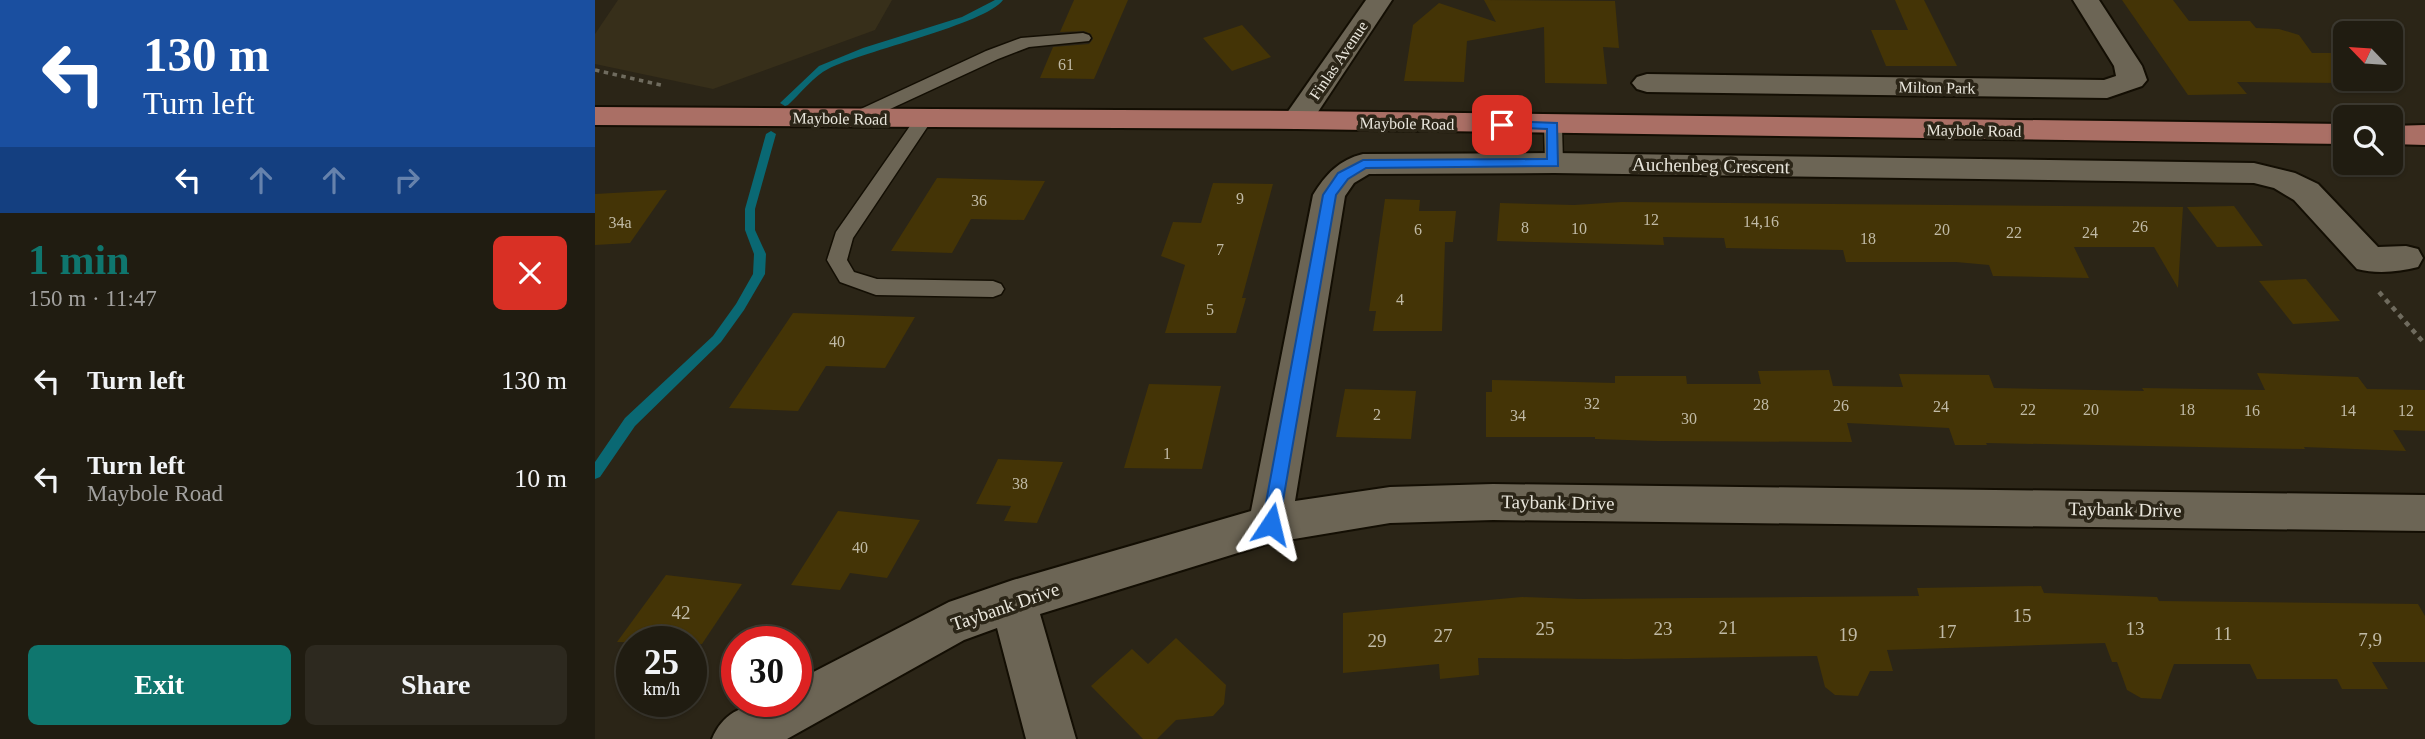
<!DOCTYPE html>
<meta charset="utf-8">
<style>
:root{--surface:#201c11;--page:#2d291f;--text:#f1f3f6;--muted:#a2a19f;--line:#3d3a31;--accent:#0f766e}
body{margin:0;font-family:"Times New Roman",serif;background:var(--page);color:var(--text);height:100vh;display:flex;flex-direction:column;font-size:26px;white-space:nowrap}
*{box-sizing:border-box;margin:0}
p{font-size:23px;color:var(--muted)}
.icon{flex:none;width:38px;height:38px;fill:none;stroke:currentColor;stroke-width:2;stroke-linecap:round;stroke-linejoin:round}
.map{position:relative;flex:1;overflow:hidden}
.details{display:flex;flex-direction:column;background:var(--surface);width:595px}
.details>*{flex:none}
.guide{background:#1a4fa0;color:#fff;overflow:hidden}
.needle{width:46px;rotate:295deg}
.tools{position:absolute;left:1738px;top:21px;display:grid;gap:14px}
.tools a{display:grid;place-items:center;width:70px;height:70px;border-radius:10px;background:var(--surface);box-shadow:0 2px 5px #0004,0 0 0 2px var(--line);font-size:35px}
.speed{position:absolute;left:21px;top:626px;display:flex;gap:14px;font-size:35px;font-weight:700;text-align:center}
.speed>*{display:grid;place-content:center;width:91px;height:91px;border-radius:50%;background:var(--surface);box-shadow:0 2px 5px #0004,0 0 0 2px var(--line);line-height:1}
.speed small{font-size:18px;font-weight:400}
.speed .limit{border:10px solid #d22;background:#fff;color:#111}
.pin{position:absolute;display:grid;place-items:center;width:60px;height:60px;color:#fff;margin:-30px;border-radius:14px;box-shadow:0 4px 10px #0006}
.me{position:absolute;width:77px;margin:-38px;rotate:10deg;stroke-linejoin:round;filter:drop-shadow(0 0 5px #0008)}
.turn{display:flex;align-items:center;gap:24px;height:147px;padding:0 28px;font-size:32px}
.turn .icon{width:91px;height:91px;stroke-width:2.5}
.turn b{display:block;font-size:49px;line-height:60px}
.lanes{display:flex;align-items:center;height:66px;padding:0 28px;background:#0003;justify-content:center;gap:35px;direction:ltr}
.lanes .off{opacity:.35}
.round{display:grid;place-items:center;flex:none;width:74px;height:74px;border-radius:10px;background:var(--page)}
.head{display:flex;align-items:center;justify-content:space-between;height:119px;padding:0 28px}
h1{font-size:42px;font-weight:700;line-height:52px;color:var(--accent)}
.primary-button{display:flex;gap:14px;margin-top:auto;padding:14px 28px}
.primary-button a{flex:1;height:80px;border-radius:10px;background:var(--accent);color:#fff;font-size:28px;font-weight:700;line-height:80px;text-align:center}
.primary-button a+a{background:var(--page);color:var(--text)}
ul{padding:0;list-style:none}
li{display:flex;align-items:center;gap:21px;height:98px;padding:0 28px}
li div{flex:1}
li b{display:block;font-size:26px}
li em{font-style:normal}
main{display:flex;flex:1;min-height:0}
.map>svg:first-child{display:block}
.built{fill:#372f1a}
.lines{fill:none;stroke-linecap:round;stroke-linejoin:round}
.stream{fill:#0a6873;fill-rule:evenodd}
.building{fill:#443406}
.lane-casing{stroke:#130e03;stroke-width:3}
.street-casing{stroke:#130e03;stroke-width:4}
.primary-casing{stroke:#130e03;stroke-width:4}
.path-far1{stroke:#6f6b5e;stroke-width:3.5;stroke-dasharray:4.5 4.5;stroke-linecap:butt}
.path{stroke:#6f6b5e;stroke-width:4.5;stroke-dasharray:5 5;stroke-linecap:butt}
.lane{fill:#6c6555;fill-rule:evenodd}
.street{fill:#6c6555;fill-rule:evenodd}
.primary{fill:#aa6f65;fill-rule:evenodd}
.route{fill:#1a73e8;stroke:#114b97;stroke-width:2}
.labels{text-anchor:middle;stroke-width:7;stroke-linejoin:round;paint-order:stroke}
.far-street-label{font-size:16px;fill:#e9e6dc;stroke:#2b2517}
.number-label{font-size:16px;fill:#c0baa6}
.street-label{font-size:19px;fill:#e9e6dc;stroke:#2b2517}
.near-number-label{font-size:19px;fill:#c0baa6}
</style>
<main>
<section class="details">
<div class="guide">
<div class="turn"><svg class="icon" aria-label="left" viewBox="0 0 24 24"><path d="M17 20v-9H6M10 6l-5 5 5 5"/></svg><div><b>130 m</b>Turn left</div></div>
<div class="lanes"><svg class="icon" aria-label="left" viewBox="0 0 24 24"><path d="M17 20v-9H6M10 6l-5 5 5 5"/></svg><svg class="icon off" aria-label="ahead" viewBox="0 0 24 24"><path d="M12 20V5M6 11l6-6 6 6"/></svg><svg class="icon off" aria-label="ahead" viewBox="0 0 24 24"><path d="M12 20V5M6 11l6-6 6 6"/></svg><svg class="icon off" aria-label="right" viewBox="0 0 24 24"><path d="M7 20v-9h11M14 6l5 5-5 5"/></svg></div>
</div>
<div class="head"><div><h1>1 min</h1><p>150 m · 11:47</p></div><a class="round" style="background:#d93025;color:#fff"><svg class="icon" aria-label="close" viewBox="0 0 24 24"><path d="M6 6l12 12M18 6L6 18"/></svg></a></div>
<ul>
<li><svg class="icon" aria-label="left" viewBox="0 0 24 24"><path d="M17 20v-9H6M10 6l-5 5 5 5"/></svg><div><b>Turn left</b></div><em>130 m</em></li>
<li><svg class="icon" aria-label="left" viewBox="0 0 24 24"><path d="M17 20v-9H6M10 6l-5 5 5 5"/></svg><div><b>Turn left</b><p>Maybole Road</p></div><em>10 m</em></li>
</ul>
<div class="primary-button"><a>Exit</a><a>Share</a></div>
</section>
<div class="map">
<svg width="1830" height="739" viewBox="0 0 1830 739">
<rect width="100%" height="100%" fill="#2b2517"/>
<polygon class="built" points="23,0 297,0 280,30 118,89 0,64 0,34"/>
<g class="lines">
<g class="stream">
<path d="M400,0H408C391,24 268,51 233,69C219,76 205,94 193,105L190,106L185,103L224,66L268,48L367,17Z"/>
<polygon points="176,131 181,134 160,209 160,230 171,254 170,274 149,310 126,342 40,426 5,477 0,479 0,462 30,418 118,336 141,304 158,274 159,254 150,230 150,209 171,134"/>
</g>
</g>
<g class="building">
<polygon points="479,0 533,0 499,79 445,78 458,47 494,44 498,39 496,34 489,31 465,32"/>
<polygon points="889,0 1020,1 1024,48 1008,47 1012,84 950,83 949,27 872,41 869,82 809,81 818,25 844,3 901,22"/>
<polygon points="1300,0 1329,0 1362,66 1291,66 1276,30 1313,30"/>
<polygon points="1527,0 1578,0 1594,21 1655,21 1661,28 1684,29 1704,35 1717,53 1750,53 1750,83 1642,82 1652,94 1593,95"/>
<polygon points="647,25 676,57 637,71 608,38"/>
<polygon points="342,178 450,181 429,220 376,219 357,253 296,251"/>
<polygon points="618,183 678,184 647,298 651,298 641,333 570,333 590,265 566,256 578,222 606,223"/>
<polygon points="72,190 35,243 0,245 0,194"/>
<polygon points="790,199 825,200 824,211 861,211 858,242 850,242 847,331 778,331 781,311 774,311"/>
<polygon points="1027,202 1588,207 1583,288 1559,247 1479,247 1494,278 1398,276 1394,265 1361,262 1251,262 1248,250 1131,248 1129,238 1068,237 1069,245 902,241 905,203 979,205"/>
<polygon points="1639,206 1668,246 1622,247 1592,207"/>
<polygon points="1711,279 1745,321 1698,324 1664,281"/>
<polygon points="198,313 320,317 290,368 231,366 203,411 134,408"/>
<polygon points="1234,370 1238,386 1308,387 1304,374 1394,375 1399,388 1549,391 1547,388 1670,390 1662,373 1763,377 1772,389 1830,390 1830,431 1798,430 1811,451 1709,447 1710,449 1391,443 1392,445 1360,445 1354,428 1252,423 1257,442 1062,441 1000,439 1000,437 891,437 891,392 897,392 897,380 1020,383 1020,376 1091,376 1092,384 1166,384 1163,371"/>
<polygon points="554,384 626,386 607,469 529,468"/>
<polygon points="750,389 821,391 816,439 741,437"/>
<polygon points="403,459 468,462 442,523 409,521 416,506 381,504"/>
<polygon points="243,511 325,520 292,578 255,573 245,590 196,585"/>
<polygon points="71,575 147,584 107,644 22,642"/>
<polygon points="1446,586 1449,593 1562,597 1564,601 1823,604 1830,616 1830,662 1777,662 1793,689 1747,689 1742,679 1662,679 1655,664 1579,664 1566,699 1546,698 1532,690 1522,662 1517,662 1510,643 1292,650 1298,671 1275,671 1263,696 1240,695 1230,687 1222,656 1033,659 883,658 884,675 845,679 844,664 748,673 748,613 927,597 984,599 1324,596 1322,588"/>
<polygon points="581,638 631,685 629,704 618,716 581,720 562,739 548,739 496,686 537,649 553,664"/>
</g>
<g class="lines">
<defs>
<g id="lane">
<polygon points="488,33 494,35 496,38 494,41 434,47 403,59 267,122 255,122 252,118 255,114 391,51 426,38"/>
<polygon points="328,115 337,120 258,238 252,260 259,272 282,279 398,281 406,284 409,289 406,294 398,297 281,295 245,282 232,260 241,232 322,116"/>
<polygon points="958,120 967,126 968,163 959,169 950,163 949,126"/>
</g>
<g id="street">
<polygon points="771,0 797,0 713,127 702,129 691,127 687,120"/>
<polygon points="1478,0 1504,0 1547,66 1552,80 1547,86 1512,98 1052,92 1042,89 1037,83 1042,77 1052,74 1509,80 1521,76 1519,66"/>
<path d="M959,153L1659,163L1700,173L1723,184L1783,247L1811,246L1823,249L1828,258L1823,267C1804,272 1781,274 1762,269L1699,200L1679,188L1659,183L959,173L774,174L759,183L750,196L700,501L795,487L898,484L1830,495V531L898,520L795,523L675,543L445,614L481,739H431L402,628L369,640L192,739H117C132,702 166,702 201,702V681L354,602L418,580L656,511L718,195C731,174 744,160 768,154Z"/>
</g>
<g id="primary">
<polygon points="0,107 702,111 1750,124 1750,144 702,129 0,125"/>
<polygon points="1830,125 1830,145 1796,144 1796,126"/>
</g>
</defs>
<use href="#lane" class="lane-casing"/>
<use href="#street" class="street-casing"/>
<use href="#primary" class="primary-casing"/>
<polyline class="path-far1" points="0,70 66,85"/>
<polyline class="path" points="1784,292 1830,344"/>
<use href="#lane" class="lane"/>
<use href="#street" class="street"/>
<use href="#primary" class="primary"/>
</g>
<polygon class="route" points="907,121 962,123 963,166 771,168 753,179 741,195 684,524 682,529 676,532 669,529 667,524 728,195 743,173 768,160 952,159 952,129 902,127 901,125"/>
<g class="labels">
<g class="far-street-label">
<text transform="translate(743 60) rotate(-56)" y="6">Finlas Avenue</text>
<text transform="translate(1342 87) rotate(1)" y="6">Milton Park</text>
<text transform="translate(245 118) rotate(1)" y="6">Maybole Road</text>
<text transform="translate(812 123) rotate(1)" y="6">Maybole Road</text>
<text transform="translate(1379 130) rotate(1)" y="6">Maybole Road</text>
</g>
<g class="number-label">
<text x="471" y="70">61</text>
<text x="645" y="204">9</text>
<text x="384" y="206">36</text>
<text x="1056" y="225">12</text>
<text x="1166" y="227">14,16</text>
<text x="25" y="228">34a</text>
<text x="1545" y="232">26</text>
<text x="930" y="233">8</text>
<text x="984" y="234">10</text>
<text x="823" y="235">6</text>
<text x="1347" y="235">20</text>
<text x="1419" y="238">22</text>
<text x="1495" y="238">24</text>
<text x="1273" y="244">18</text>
<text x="625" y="255">7</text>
<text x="805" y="305">4</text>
<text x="615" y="315">5</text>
<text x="242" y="347">40</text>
<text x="997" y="409">32</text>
<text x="1166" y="410">28</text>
<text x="1246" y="411">26</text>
<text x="1346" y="412">24</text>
<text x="1433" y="415">22</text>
<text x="1496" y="415">20</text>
<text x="1592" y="415">18</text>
<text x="1657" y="416">16</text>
<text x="1753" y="416">14</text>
<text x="1811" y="416">12</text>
<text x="782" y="420">2</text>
<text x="923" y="421">34</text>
<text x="1094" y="424">30</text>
<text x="572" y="459">1</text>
<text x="425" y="489">38</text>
<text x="265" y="553">40</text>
</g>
<g class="street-label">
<text transform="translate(1116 165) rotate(1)" y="7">Auchenbeg Crescent</text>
<text transform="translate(963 502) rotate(1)" y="7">Taybank Drive</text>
<text transform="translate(1530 509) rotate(1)" y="7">Taybank Drive</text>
<text transform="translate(410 606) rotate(-19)" y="7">Taybank Drive</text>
</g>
<g class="near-number-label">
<text x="86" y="619">42</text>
<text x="1427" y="622">15</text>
<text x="1133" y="634">21</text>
<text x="950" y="635">25</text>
<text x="1068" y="635">23</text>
<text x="1540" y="635">13</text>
<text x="1352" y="638">17</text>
<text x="1628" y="640">11</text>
<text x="1253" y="641">19</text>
<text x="848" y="642">27</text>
<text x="1775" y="646">7,9</text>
<text x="782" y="647">29</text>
</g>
</g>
</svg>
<div class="tools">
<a><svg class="needle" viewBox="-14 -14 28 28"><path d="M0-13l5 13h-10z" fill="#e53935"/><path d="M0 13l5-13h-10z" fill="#a2a19f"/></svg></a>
<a><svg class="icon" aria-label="search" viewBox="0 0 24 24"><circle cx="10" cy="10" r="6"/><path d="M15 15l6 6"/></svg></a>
</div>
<div class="speed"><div>25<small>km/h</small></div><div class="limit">30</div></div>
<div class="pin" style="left:907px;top:125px;background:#d93025"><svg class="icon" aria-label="arrive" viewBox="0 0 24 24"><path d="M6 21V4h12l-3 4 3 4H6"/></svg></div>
<svg class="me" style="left:676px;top:524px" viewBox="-20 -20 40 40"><path d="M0-17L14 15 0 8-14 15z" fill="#1a73e8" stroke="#fff" stroke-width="4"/></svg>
</div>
</main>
